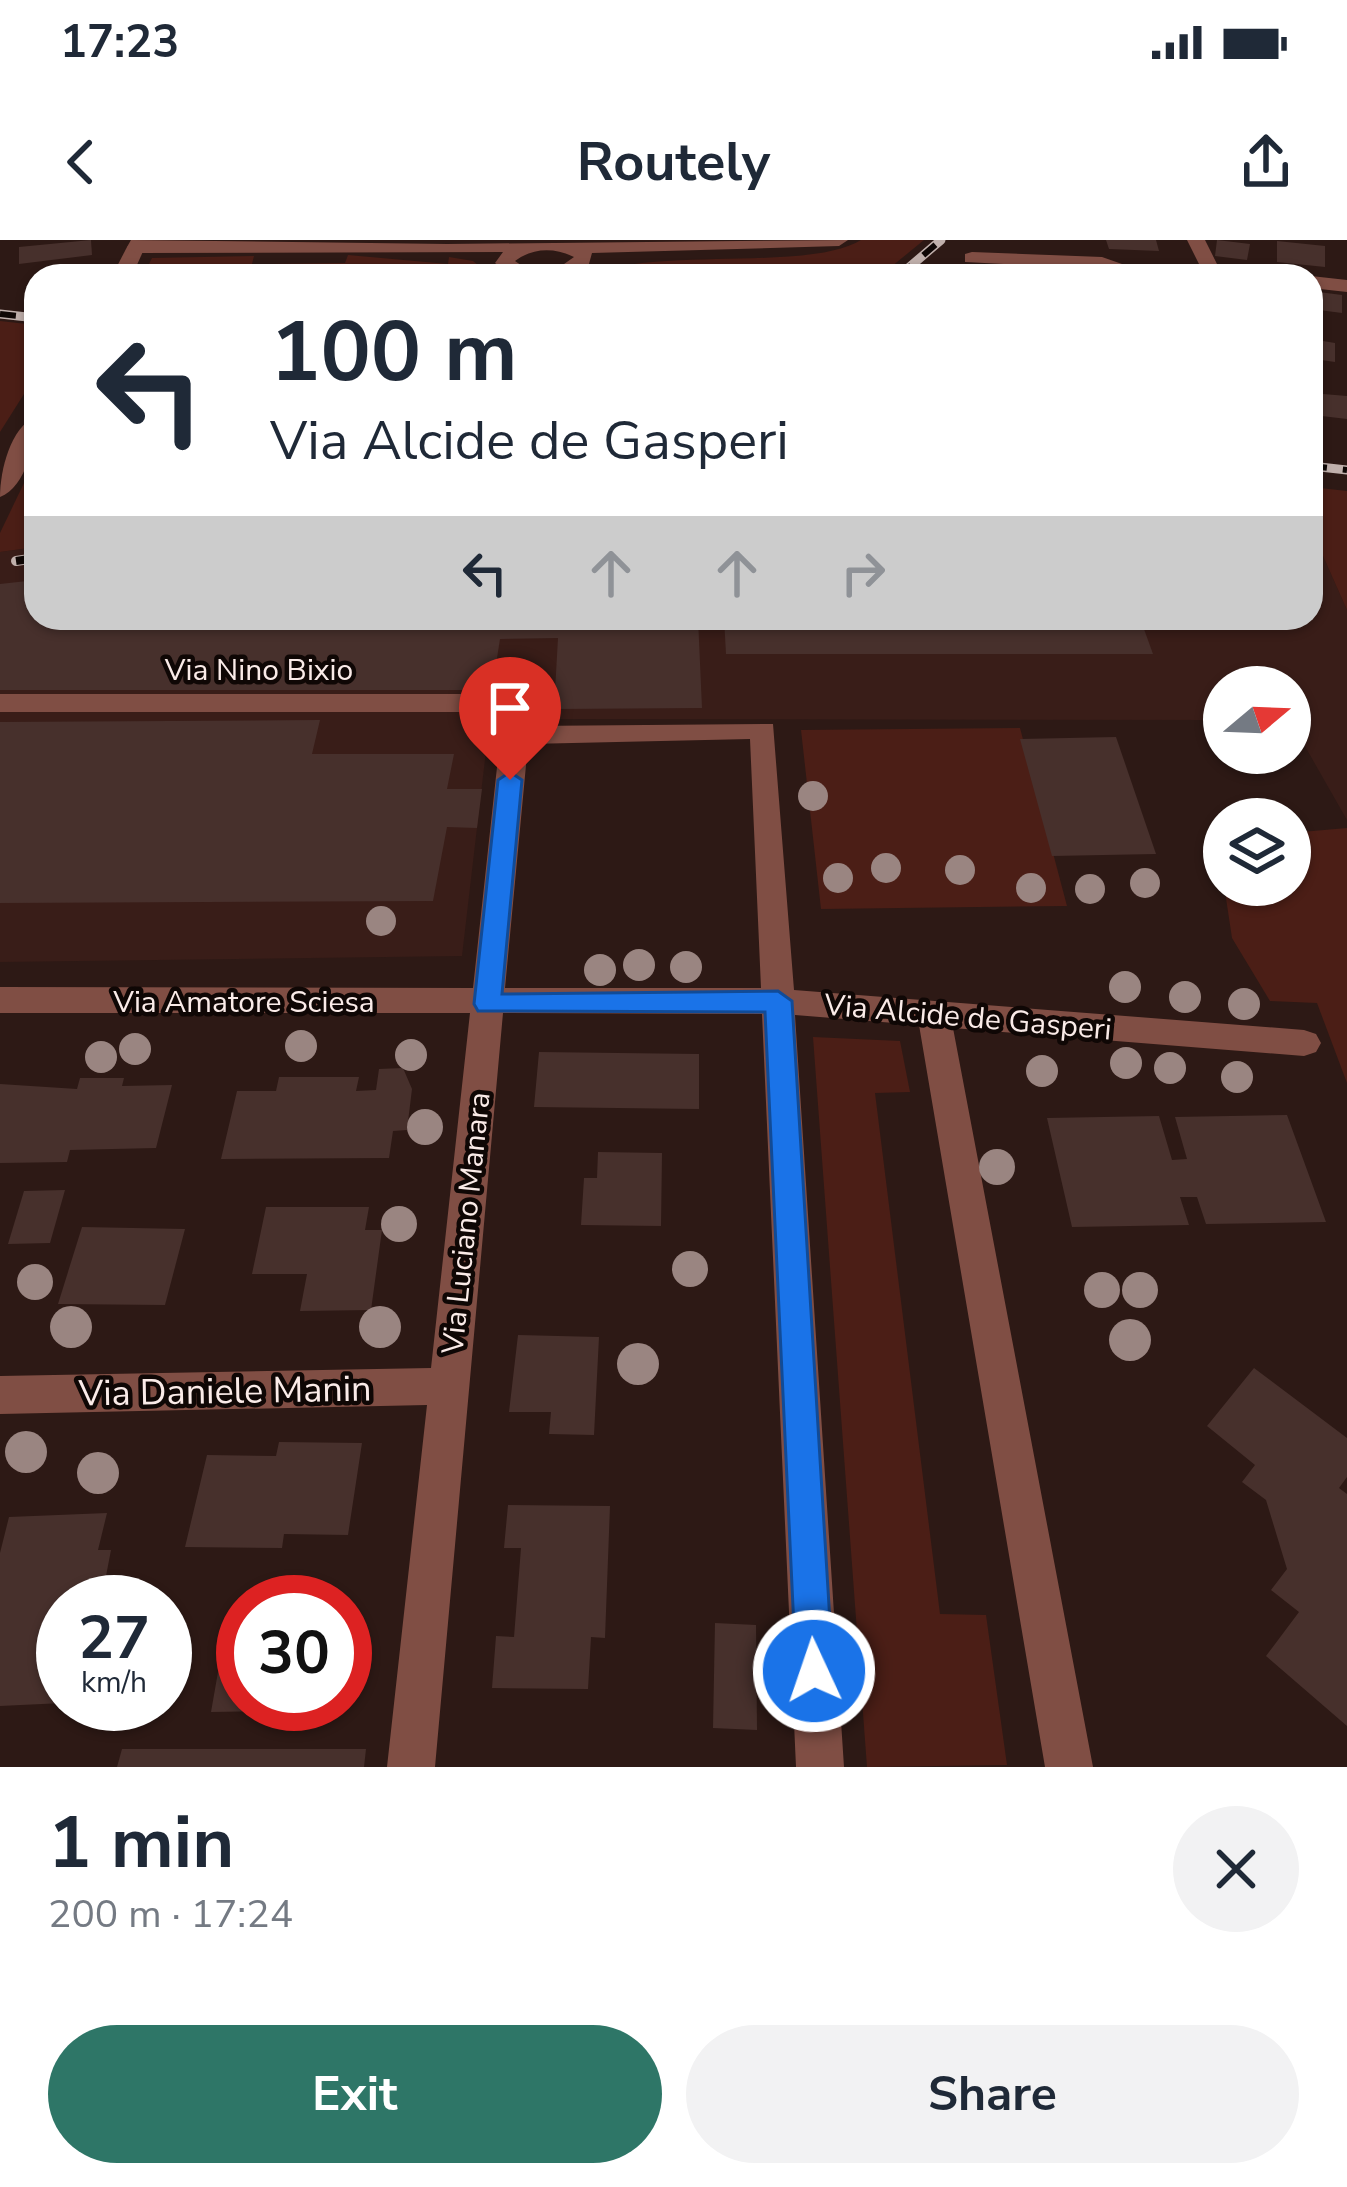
<!DOCTYPE html>
<meta charset="utf-8">
<style>
:root{--surface:#fff;--page:#f2f2f3;--text:#1f2937;--muted:#747a83;--accent:#2e7667}
body{margin:0;font-family:"Nunito Sans",sans-serif;background:var(--page);color:var(--text);height:100vh;display:flex;flex-direction:column;font-size:45px;white-space:nowrap}
*{box-sizing:border-box;margin:0}
p{font-size:39px;color:var(--muted)}
.icon{flex:none;width:66px;height:66px;fill:none;stroke:currentColor;stroke-width:2;stroke-linecap:round;stroke-linejoin:round}
.map{position:relative;height:1527px;overflow:hidden}
.details{display:flex;flex-direction:column;background:var(--surface);flex:1}
.details>*{flex:none}
.top-card{position:absolute;left:24px;top:24px;width:1299px;height:366px;border-radius:36px;box-shadow:0 3px 9px #0004;background:#fff;color:var(--text);overflow:hidden}
.needle{width:78px;rotate:71deg}
.fabs{position:absolute;left:1203px;top:426px;display:grid;gap:24px}
.fabs a{display:grid;place-items:center;width:108px;height:108px;border-radius:50%;background:var(--surface);box-shadow:0 3px 9px #0004;font-size:60px}
.speed{position:absolute;left:36px;top:1335px;display:flex;gap:24px;font-size:60px;font-weight:700;text-align:center}
.speed>*{display:grid;place-content:center;width:156px;height:156px;border-radius:50%;background:var(--surface);box-shadow:0 3px 9px #0004;line-height:1}
.speed small{font-size:30px;font-weight:400}
.speed .limit{border:18px solid #d22;background:#fff;color:#111}
.pin{position:absolute;display:grid;place-items:center;width:102px;height:102px;color:#fff;margin:-123px -51px;border-radius:50% 50% 50% 0;rotate:-45deg;box-shadow:0 0 12px #0007}
.pin .icon{rotate:45deg}
.me{position:absolute;width:132px;margin:-66px;rotate:357deg;stroke-linejoin:round;filter:drop-shadow(0 0 9px #0008)}
.turn{display:flex;align-items:center;gap:42px;height:252px;padding:0 48px;font-size:54px}
.turn .icon{width:156px;height:156px;stroke-width:2.5}
.turn b{display:block;font-size:84px;line-height:102px}
.lanes{display:flex;align-items:center;height:114px;padding:0 48px;background:#0003;justify-content:center;gap:60px;direction:ltr}
.lanes .off{opacity:.35}
.round{display:grid;place-items:center;flex:none;width:126px;height:126px;border-radius:63px;background:var(--page)}
.summary{display:flex;align-items:center;justify-content:space-between;height:204px;padding:0 48px}
h1{font-size:72px;font-weight:700;line-height:90px}
.action{display:flex;gap:24px;margin-top:auto;padding:24px 48px}
.action a{flex:1;height:138px;border-radius:72px;background:var(--accent);color:#fff;font-size:48px;font-weight:700;line-height:138px;text-align:center}
.action a+a{background:var(--page);color:var(--text)}
.status{display:flex;justify-content:space-between;align-items:center;height:84px;padding:0 60px;background:var(--surface);direction:ltr}
.status svg{height:33px;fill:currentColor}
header{display:flex;justify-content:space-between;align-items:center;height:156px;padding:0 48px;background:var(--surface);font-size:54px;font-weight:700}
.map>svg:first-child{display:block}
.built{fill:#391d18}
.green{fill:#4b1e16}
.building{fill:#47302c}
.lines{fill:none;stroke-linecap:round;stroke-linejoin:round}
.minor{fill:#804e44;fill-rule:evenodd}
.tertiary{fill:#804e44;fill-rule:evenodd}
.rail-far1-casing{stroke:#c0b0ac;stroke-width:9}
.rail-casing{stroke:#c0b0ac;stroke-width:10}
.rail-far1{stroke:#0f0705;stroke-width:6;stroke-dasharray:16;stroke-linecap:butt}
.rail{stroke:#0f0705;stroke-width:8;stroke-dasharray:21;stroke-linecap:butt}
.tree{fill:#9a8581}
.route{fill:#1a73e8;stroke:#114b97;stroke-width:3}
.labels{text-anchor:middle;stroke-width:9;stroke-linejoin:round;paint-order:stroke}
.street-label{font-size:30px;fill:#faebe8;stroke:#0f0705}
.near-street-label{font-size:36px;fill:#faebe8;stroke:#0f0705}
</style>
<div class="status"><b>17:23</b><svg viewBox="0 0 49 12"><path d="M0 12V9h3v3zM5 12V6h3v6zM10 12V3h3v9zM15 12V0h3v12zM26 1h20v11H26zM47 4h2v5h-2z"/></svg></div>
<header><svg class="icon" aria-label="back" viewBox="0 0 24 24"><path d="M15 5l-7 7 7 7"/></svg>Routely<svg class="icon" aria-label="share" viewBox="0 0 24 24"><path d="M12 15V3M7 8l5-5 5 5M5 13v7h14v-7"/></svg></header>
<div class="map">
<svg width="1347" height="1527" viewBox="0 0 1347 1527">
<rect width="100%" height="100%" fill="#2d1915"/>
<polygon class="built" points="1311,289 1347,370 1347,580 1290,480 1290,447 1224,447 1224,480 541,479 543,431 495,434 462,716 0,722 0,312 36,307 36,378 1311,378"/>
<g class="green">
<path d="M861,0H924L880,36H583C659,6 809,32 861,0Z"/>
<polygon points="348,15 448,24 449,17 473,21 491,36 264,36 268,24 345,23"/>
<polygon points="254,16 249,36 143,36 152,18"/>
<polygon points="0,81 36,85 36,148 24,154 0,192"/>
<polygon points="36,218 36,307 0,312 0,293"/>
<polygon points="1311,247 1347,251 1347,370 1311,289"/>
<polygon points="1020,488 1067,666 821,669 801,490"/>
<polygon points="1347,588 1347,843 1317,763 1270,761 1232,698 1224,645 1290,645 1290,593"/>
<polygon points="813,797 900,801 910,852 875,853 940,1374 986,1375 1007,1525 867,1527"/>
</g>
<g class="building">
<polygon points="91,0 92,15 19,24 19,7"/>
<polygon points="1106,0 1156,0 1159,11 1109,9"/>
<polygon points="1217,0 1250,4 1247,20 1215,16"/>
<polygon points="1277,1 1325,6 1325,27 1277,22"/>
<polygon points="1045,28 1092,28 1094,36 1047,36"/>
<polygon points="1311,51 1342,55 1342,73 1311,69"/>
<polygon points="1311,99 1335,103 1335,122 1321,120 1320,128 1311,127"/>
<polygon points="1311,153 1347,156 1347,179 1313,175"/>
<polygon points="36,340 36,378 698,378 702,468 554,469 558,398 500,399 492,450 0,450 0,344"/>
<polygon points="724,378 1140,378 1153,414 726,414"/>
<polygon points="320,480 312,514 454,514 447,549 482,549 477,588 447,587 433,661 0,663 0,482"/>
<polygon points="1116,497 1156,614 1052,616 1020,499"/>
<polygon points="539,812 699,814 699,869 534,867"/>
<polygon points="403,828 412,849 407,890 393,891 389,918 221,919 237,851 276,851 279,837 359,837 356,851 376,850 379,829"/>
<polygon points="80,838 124,838 122,846 172,845 156,908 70,910 67,922 0,923 0,844 77,849"/>
<polygon points="1287,875 1326,982 1206,984 1197,957 1180,957 1189,985 1072,987 1047,878 1159,876 1172,920 1187,919 1175,877"/>
<polygon points="598,912 662,913 661,986 581,985 584,938 597,938"/>
<polygon points="65,950 50,1003 8,1004 24,951"/>
<polygon points="266,967 369,967 365,990 382,990 371,1070 300,1071 307,1034 252,1034"/>
<polygon points="82,987 185,989 165,1065 58,1064"/>
<polygon points="518,1095 599,1097 594,1195 549,1194 551,1172 509,1172"/>
<polygon points="1254,1128 1347,1198 1347,1237 1339,1248 1347,1254 1347,1486 1266,1416 1299,1372 1271,1350 1287,1329 1266,1260 1242,1242 1255,1225 1207,1186"/>
<polygon points="279,1202 362,1203 348,1295 284,1294 282,1308 185,1307 207,1215 276,1216"/>
<polygon points="508,1265 610,1266 605,1398 591,1397 588,1449 492,1448 496,1396 514,1397 521,1308 504,1308"/>
<polygon points="107,1273 98,1310 111,1310 101,1362 63,1362 63,1463 0,1466 0,1313 9,1277"/>
<polygon points="228,1375 243,1375 243,1464 336,1464 336,1470 211,1472"/>
<polygon points="715,1383 756,1385 757,1490 713,1488"/>
<polygon points="122,1509 366,1509 364,1527 117,1527"/>
</g>
<g class="lines">
<g class="minor">
<polygon points="1187,0 1205,0 1219,28 1257,36 1205,36"/>
<polygon points="136,1 145,7 132,36 112,36 127,7"/>
<polygon points="972,12 1102,17 1122,24 1126,36 1106,36 1099,29 965,22 965,14"/>
<polygon points="1311,36 1347,40 1347,52 1311,48"/>
<path d="M520,431L533,439L529,486L773,484L794,750L1304,790L1316,794L1321,803L1316,812L1304,816L953,788L1093,1527H1045L919,785L795,775L844,1527H796L762,774L503,773L435,1527H387L427,1165L0,1174V1136L431,1128L470,773H0V747L473,748L503,472H0V454H505L507,439ZM750,499L761,748H505L528,504Z"/>
</g>
<g class="tertiary">
<path d="M131,0L447,4L848,0L839,6L592,13L587,31L547,36L574,17C554,7 532,8 515,21L537,36H513L495,23L503,12L136,13L127,7Z"/>
<path d="M36,176C36,202 26,247 0,257C0,231 10,188 36,176Z"/>
</g>
<defs>
<g id="rail-far1">
<polyline points="899,36 941,0"/>
<polyline points="0,74 36,78"/>
<polyline points="1311,226 1347,230"/>
</g>
<polyline id="rail" points="16,321 36,318"/>
</defs>
<use href="#rail-far1" class="rail-far1-casing"/>
<use href="#rail" class="rail-casing"/>
<use href="#rail-far1" class="rail-far1"/>
<use href="#rail" class="rail"/>
</g>
<g class="tree">
<circle cx="813" cy="556" r="15"/>
<circle cx="886" cy="628" r="15"/>
<circle cx="960" cy="630" r="15"/>
<circle cx="838" cy="638" r="15"/>
<circle cx="1145" cy="643" r="15"/>
<circle cx="1031" cy="648" r="15"/>
<circle cx="1090" cy="649" r="15"/>
<circle cx="381" cy="681" r="15"/>
<circle cx="639" cy="725" r="16"/>
<circle cx="686" cy="727" r="16"/>
<circle cx="600" cy="730" r="16"/>
<circle cx="1125" cy="747" r="16"/>
<circle cx="1185" cy="757" r="16"/>
<circle cx="1244" cy="764" r="16"/>
<circle cx="301" cy="806" r="16"/>
<circle cx="135" cy="809" r="16"/>
<circle cx="411" cy="815" r="16"/>
<circle cx="101" cy="817" r="16"/>
<circle cx="1126" cy="823" r="16"/>
<circle cx="1170" cy="828" r="16"/>
<circle cx="1042" cy="831" r="16"/>
<circle cx="1237" cy="837" r="16"/>
<circle cx="425" cy="887" r="18"/>
<circle cx="997" cy="927" r="18"/>
<circle cx="399" cy="984" r="18"/>
<circle cx="690" cy="1029" r="18"/>
<circle cx="35" cy="1042" r="18"/>
<circle cx="1102" cy="1050" r="18"/>
<circle cx="1140" cy="1050" r="18"/>
<circle cx="71" cy="1087" r="21"/>
<circle cx="380" cy="1087" r="21"/>
<circle cx="1130" cy="1100" r="21"/>
<circle cx="638" cy="1124" r="21"/>
<circle cx="26" cy="1212" r="21"/>
<circle cx="98" cy="1233" r="21"/>
</g>
<polygon class="route" points="510,532 522,540 502,754 778,751 792,761 833,1431 828,1445 814,1450 801,1445 796,1431 765,772 478,771 474,764 498,540"/>
<g class="labels">
<g class="street-label">
<text x="259" y="440">Via Nino Bixio</text>
<text x="244" y="772">Via Amatore Sciesa</text>
<text transform="translate(968 777) rotate(5)" y="10">Via Alcide de Gasperi</text>
<text transform="translate(466 983) rotate(-84)" y="10">Via Luciano Manara</text>
</g>
<g class="near-street-label">
<text transform="translate(225 1150) rotate(-1)" y="13">Via Daniele Manin</text>
</g>
</g>
</svg>
<div class="fabs">
<a><svg class="needle" viewBox="-14 -14 28 28"><path d="M0-13l5 13h-10z" fill="#e53935"/><path d="M0 13l5-13h-10z" fill="#747a83"/></svg></a>
<a><svg class="icon" aria-label="layers" viewBox="0 0 24 24"><path d="M12 4l9 5-9 5-9-5zM3 14l9 5 9-5"/></svg></a>
</div>
<div class="speed"><div>27<small>km/h</small></div><div class="limit">30</div></div>
<div class="pin" style="left:510px;top:540px;background:#d93025"><svg class="icon" aria-label="arrive" viewBox="0 0 24 24"><path d="M6 21V4h12l-3 4 3 4H6"/></svg></div>
<svg class="me" style="left:814px;top:1431px" viewBox="-20 -20 40 40"><circle r="17" fill="#1a73e8" stroke="#fff" stroke-width="3"/><path d="M0-11L8 9 0 5-8 9z" fill="#fff"/></svg>
<div class="top-card">
<div class="turn"><svg class="icon" aria-label="left" viewBox="0 0 24 24"><path d="M17 20v-9H6M10 6l-5 5 5 5"/></svg><div><b>100 m</b>Via Alcide de Gasperi</div></div>
<div class="lanes"><svg class="icon" aria-label="left" viewBox="0 0 24 24"><path d="M17 20v-9H6M10 6l-5 5 5 5"/></svg><svg class="icon off" aria-label="ahead" viewBox="0 0 24 24"><path d="M12 20V5M6 11l6-6 6 6"/></svg><svg class="icon off" aria-label="ahead" viewBox="0 0 24 24"><path d="M12 20V5M6 11l6-6 6 6"/></svg><svg class="icon off" aria-label="right" viewBox="0 0 24 24"><path d="M7 20v-9h11M14 6l5 5-5 5"/></svg></div>
</div>
</div>
<section class="details">
<div class="summary"><div><h1>1 min</h1><p>200 m · 17:24</p></div><a class="round"><svg class="icon" aria-label="close" viewBox="0 0 24 24"><path d="M6 6l12 12M18 6L6 18"/></svg></a></div>
<div class="action"><a>Exit</a><a>Share</a></div>
</section>
